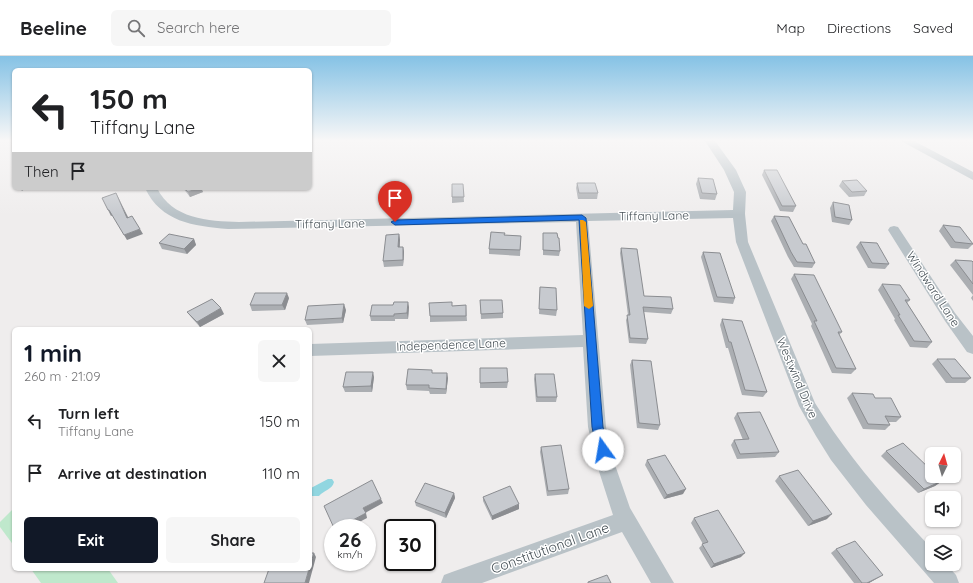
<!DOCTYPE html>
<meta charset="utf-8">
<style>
:root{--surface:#fff;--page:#f6f6f6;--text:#202124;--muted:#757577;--line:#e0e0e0;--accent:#111827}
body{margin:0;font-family:Quicksand,sans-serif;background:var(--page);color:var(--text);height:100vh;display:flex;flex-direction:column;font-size:15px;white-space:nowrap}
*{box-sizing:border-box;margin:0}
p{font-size:13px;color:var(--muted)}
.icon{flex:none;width:22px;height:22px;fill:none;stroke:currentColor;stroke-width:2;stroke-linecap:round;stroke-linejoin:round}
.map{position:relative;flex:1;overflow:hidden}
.sheet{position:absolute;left:12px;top:271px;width:300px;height:244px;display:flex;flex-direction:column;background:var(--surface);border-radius:6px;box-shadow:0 1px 3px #0004}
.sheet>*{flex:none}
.banner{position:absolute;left:12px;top:12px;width:300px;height:122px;border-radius:6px;box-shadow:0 1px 3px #0004;background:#fff;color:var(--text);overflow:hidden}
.needle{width:26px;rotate:5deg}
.fabs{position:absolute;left:925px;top:391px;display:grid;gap:8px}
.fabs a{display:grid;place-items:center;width:36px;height:36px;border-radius:6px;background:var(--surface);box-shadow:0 1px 3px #0004;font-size:20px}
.speed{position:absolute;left:324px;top:463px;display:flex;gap:8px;font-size:20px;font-weight:700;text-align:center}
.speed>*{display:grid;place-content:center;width:52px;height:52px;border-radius:50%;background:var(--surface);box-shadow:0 1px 3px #0004;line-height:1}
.speed small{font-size:10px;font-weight:400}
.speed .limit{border:2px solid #111;border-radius:6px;background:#fff;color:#111}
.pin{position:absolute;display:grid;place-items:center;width:34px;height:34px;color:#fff;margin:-41px -17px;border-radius:50% 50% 50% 0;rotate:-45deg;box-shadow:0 0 4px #0007}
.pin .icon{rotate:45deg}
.me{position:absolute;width:44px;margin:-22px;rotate:347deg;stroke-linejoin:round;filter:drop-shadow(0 0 3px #0008)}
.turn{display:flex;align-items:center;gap:14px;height:84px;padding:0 12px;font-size:18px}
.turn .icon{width:52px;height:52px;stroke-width:2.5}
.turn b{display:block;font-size:28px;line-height:34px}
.then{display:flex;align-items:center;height:38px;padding:0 12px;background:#0003;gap:8px;font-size:15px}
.round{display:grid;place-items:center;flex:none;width:42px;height:42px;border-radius:6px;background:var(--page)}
.summary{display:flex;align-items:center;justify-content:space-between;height:68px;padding:0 12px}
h1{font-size:24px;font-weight:800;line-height:30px;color:var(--accent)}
.action{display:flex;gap:8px;margin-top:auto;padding:8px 12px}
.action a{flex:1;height:46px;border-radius:6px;background:var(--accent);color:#fff;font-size:16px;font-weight:800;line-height:46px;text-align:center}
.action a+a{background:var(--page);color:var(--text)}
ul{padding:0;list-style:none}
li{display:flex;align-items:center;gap:12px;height:52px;padding:0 12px}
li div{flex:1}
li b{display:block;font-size:15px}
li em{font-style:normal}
header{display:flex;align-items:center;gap:24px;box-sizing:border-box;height:56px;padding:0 20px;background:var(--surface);border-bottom:1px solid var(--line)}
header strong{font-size:19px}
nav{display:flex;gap:22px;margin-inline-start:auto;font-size:14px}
.search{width:280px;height:36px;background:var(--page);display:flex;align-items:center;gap:10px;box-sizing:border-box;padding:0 14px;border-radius:6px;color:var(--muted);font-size:15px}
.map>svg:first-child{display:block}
.green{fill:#bfe8cc}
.water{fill:#91d6e0}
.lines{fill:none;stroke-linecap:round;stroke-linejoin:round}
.minor{fill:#b9c2c7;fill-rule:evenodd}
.wall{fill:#abaeb2}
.shaded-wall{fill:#8b8d91}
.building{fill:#c7cacf;stroke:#8b8d91}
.route{fill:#1a73e8;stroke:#114b97}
.slow{fill:#f59e0b}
.labels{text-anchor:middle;stroke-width:3;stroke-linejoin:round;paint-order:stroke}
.street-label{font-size:12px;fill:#475157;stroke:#fff}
.near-street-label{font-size:14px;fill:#475157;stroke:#fff}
</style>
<header>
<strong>Beeline</strong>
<div class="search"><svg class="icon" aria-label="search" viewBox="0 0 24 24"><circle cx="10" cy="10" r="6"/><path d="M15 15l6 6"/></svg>Search here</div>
<nav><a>Map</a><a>Directions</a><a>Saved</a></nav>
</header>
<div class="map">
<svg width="973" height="527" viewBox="0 0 973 527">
<rect width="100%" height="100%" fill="#efeded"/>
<g class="green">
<polygon points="14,452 14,490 0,471 0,466"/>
<polygon points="31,513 108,513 118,527 41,527"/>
</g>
<path class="water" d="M328,423H332L334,426C332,434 324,434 319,440H312L310,438L311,432Z"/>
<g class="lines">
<g class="minor">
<path d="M705,85H715L736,114L746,136L745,158L748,186L815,347C848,401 889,447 932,493V508H946L956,519L959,527H934L866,449L831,404L816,380L799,350L736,186L733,162L588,165L606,371L614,406L630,452L674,527H651L622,476L482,527H441L444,519L452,516L613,459L596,406L588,371L583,291L310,300V288L583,279L576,166L228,173C193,170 161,166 145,132H157C172,163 208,165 239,166L733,154L734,136L724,114Z"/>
<polygon points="901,85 914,85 973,116 973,124"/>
<polygon points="894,170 898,171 955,257 973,280 973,298 967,296 945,265 888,174 890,171"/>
</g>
</g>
<g class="wall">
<polygon points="764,114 796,150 793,156 780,155 762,119"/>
<polygon points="698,122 717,138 715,144 700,143 696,128"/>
<polygon points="842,125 867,135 864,140 849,141 839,130"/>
<polygon points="577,127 598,137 597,143 578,143 576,132"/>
<polygon points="463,128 464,146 452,147 452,141"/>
<polygon points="183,132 201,132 203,136 190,141"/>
<polygon points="833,146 852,164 849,169 832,166 830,152"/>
<polygon points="774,160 803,188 815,207 812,212 794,211 788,201 771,165"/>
<polygon points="943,169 973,188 968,193 951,192 939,175"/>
<polygon points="543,177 558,182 560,195 559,200 543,199"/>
<polygon points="399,178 400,184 400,191 403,191 404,196 403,210 384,211 383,205"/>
<polygon points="504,179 521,180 520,200 489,198 489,193"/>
<polygon points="194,183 196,189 187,198 162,193 159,187"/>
<polygon points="860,186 889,208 885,213 868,212 856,191"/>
<polygon points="621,192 644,240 673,253 671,258 644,256 648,283 646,288 629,287 626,264 628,259 620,197"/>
<polygon points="703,196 735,242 733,248 714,246 701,201"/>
<polygon points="955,204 973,206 973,245 971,242 973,239 950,209"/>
<polygon points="794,218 842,276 839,279 856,313 851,318 832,317 811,270 812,268 791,223"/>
<polygon points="882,228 910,244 907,247 932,286 927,292 910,291 894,264 895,263 878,234"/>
<polygon points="540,231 557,254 556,260 539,258"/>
<polygon points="289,242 285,254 252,255 250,249"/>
<polygon points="480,244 503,257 503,262 481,263"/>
<polygon points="393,249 409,251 408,263 395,263 395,265 371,265 370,260"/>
<polygon points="466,249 467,265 430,266 430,260 453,250"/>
<polygon points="346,254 343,267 307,269 305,264"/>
<polygon points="187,256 224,258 200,271 191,261"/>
<polygon points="722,263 767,336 763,341 742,339 728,292 726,292 720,269"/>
<polygon points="937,303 971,322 965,327 946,327 932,308"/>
<polygon points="632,304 660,369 658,374 637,372 630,309"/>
<polygon points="480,312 508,326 507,332 480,332"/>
<polygon points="432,317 448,322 446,338 430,338 429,335 407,334 406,329"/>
<polygon points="535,318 557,341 556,346 536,346 534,323"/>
<polygon points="374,321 372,336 345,336 343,331"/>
<polygon points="852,337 875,342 901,361 896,366 888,366 890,369 885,374 863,373 847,342"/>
<polygon points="737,357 779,396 775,401 737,403 731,389 734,384 743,384 734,362"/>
<polygon points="541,391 569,433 568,438 547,440 540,396"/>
<polygon points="886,395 942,425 935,430 918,437 881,400"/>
<polygon points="647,404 683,438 664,443 645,409"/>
<polygon points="779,420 827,463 808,470 775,425"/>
<polygon points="454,437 455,442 446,462 416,450 415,446"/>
<polygon points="483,441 519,453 492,464 483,445"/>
<polygon points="694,462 741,501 711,512 699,492 703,488 691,467"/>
<polygon points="836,493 883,519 869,527 854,527 831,497"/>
</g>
<g class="shaded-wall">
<polygon points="20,132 26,132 22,135"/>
<polygon points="198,132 201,132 203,136 190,141 188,136"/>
<polygon points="116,137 131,167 127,162"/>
<polygon points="108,154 109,154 113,159 111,160"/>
<polygon points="140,173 143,178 127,184 124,179"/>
<polygon points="399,178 400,184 399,196 398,191"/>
<polygon points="194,183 196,189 187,198 184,193"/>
<polygon points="403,191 404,196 403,210"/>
<polygon points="287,237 289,242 285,254 282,249"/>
<polygon points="408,246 409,251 408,263 407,257"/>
<polygon points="344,248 346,254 343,267 342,262"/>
<polygon points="221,252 224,258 200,271 197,266"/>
<polygon points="373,316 374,321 372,336 371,330"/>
<polygon points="447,317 448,322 446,338 446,333"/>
<polygon points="942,425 935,430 918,437 924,433"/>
<polygon points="686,433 683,438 664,443 667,439"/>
<polygon points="454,437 455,442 446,462 445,457"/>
<polygon points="381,443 383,447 365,457 363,452"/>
<polygon points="519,448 519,453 492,464 492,460"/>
<polygon points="366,457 367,462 348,472 338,472"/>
<polygon points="832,458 827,463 808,470 813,465"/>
<polygon points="314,497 316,501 309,527 305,527 309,513 310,513 310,509"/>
<polygon points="745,497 741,501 711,512 714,508"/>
<polygon points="883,519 869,527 867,527"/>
</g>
<g class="building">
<polygon points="764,114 777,114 796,150 782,150"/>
<polygon points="698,122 713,123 717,138 702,137"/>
<polygon points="857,124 867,135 852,136 842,125"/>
<polygon points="577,127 595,127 598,137 579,137"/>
<polygon points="452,128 463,128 464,141 452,141"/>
<polygon points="184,132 198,132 188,136"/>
<polygon points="116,137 127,162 132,160 140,173 124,179 109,154 108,154 102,142"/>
<polygon points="833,146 849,149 852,164 835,161"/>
<polygon points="774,160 789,161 803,188 806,188 815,207 797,206 791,196"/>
<polygon points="943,169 960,171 973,188 955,186"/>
<polygon points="491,176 505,177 504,179 521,180 520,194 489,193"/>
<polygon points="543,177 557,177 558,182 559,182 560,195 543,194"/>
<polygon points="169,178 194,183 184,193 159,187"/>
<polygon points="399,178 398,191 403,191 403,204 383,205 386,179"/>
<polygon points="860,186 877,187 889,208 872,207"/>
<polygon points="621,192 637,193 644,240 671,241 673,253 643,251 648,283 630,282 627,259 630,259"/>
<polygon points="703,196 720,197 735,242 717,241"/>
<polygon points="955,204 972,205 973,206 973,228"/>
<polygon points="794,218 814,219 842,276 838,276 856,313 836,312 814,265 817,265"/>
<polygon points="882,228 900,229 910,244 905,244 932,286 914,285 898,259 900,259"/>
<polygon points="540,231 556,232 557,254 539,253"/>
<polygon points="255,237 287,237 282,249 250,249"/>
<polygon points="212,243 221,252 197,266 187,256"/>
<polygon points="480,244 502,244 503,257 481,258"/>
<polygon points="394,246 408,246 407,257 394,258 394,260 370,260 372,249 393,249"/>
<polygon points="452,246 452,250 466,249 466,260 430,260 429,247"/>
<polygon points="344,248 342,262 305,264 308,250"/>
<polygon points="722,263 742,265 767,336 745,334 731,286 729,286"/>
<polygon points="937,303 955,303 971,322 952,322"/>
<polygon points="632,304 651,305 660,369 639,367"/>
<polygon points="480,312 507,312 508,326 480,327"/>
<polygon points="408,313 432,314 432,317 447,317 446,333 429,332 429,329 406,329"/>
<polygon points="346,316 373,316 371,330 343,331"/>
<polygon points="535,318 554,318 557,341 537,341"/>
<polygon points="852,337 873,338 875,342 891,342 901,361 885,360 890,369 868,368"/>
<polygon points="760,356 779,396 740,398 734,384 749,383 737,357"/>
<polygon points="903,387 932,415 932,420 937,420 942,425 924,433 886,395"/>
<polygon points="561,389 569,433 548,435 541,391"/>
<polygon points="665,399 686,433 667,439 647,404"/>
<polygon points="798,414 832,458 813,465 779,420"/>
<polygon points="372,424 381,443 363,452 366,457 338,472 334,472 324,450"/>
<polygon points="425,427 454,437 445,457 415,446"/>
<polygon points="510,430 519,448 492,460 483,441"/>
<polygon points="718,454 745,497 714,508 702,488 708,486 694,462"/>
<polygon points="855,485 883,519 867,527 862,527 836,493"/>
<polygon points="310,497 314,497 310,509"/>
<polygon points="269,513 309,513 305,527 264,527"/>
<polygon points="607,519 611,527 588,527 588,526"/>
</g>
<linearGradient id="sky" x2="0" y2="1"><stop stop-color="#85c2e5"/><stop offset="0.53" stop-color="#f8f7f7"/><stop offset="1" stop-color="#f8f7f7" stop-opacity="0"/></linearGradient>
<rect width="973" height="159" fill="url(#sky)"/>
<polygon class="route" points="582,159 586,162 603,371 608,394 607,398 603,399 599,398 597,394 592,371 579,164 395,169 391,166 395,164"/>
<polygon class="slow" points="580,164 583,164 586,166 593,250 589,253 584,250"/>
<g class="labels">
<g class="street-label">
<text transform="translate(654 160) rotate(-1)" y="4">Tiffany Lane</text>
<text transform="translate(330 168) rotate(-1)" y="4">Tiffany Lane</text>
<text transform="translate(933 233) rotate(57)" y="4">Windward Lane</text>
<text transform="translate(451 289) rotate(-2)" y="4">Independence Lane</text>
<text transform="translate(797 322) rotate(67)" y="4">Westwind Drive</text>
</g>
<g class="near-street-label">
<text transform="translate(550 492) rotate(-20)" y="5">Constitutional Lane</text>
</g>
</g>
</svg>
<div class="fabs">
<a><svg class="needle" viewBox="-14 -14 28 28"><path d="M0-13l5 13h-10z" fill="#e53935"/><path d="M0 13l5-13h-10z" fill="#757577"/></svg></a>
<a><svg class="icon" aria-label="sound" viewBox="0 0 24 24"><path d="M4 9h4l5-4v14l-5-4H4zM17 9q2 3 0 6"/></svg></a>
<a><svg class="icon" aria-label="layers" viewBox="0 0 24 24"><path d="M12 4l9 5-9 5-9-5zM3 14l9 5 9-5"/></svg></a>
</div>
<div class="speed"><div>26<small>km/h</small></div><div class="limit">30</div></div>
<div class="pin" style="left:395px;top:166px;background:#d93025"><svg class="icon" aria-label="arrive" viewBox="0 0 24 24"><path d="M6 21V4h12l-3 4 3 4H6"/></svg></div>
<svg class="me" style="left:603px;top:394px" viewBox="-20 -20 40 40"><circle r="19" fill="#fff"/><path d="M0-13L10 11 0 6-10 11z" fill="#1a73e8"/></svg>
<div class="banner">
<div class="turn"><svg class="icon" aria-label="left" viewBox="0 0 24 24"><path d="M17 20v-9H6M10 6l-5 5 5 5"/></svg><div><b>150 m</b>Tiffany Lane</div></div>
<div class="then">Then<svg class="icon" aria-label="arrive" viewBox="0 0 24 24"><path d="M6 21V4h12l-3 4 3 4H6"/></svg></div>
</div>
<section class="sheet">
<div class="summary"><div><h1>1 min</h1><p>260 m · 21:09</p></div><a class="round"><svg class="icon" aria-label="close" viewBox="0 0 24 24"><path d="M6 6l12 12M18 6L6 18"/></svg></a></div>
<ul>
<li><svg class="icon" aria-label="left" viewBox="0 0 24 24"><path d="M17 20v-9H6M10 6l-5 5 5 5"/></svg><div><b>Turn left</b><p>Tiffany Lane</p></div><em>150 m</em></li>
<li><svg class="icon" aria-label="arrive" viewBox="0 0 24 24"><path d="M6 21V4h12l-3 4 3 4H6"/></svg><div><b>Arrive at destination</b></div><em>110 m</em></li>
</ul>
<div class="action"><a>Exit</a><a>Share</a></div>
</section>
</div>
